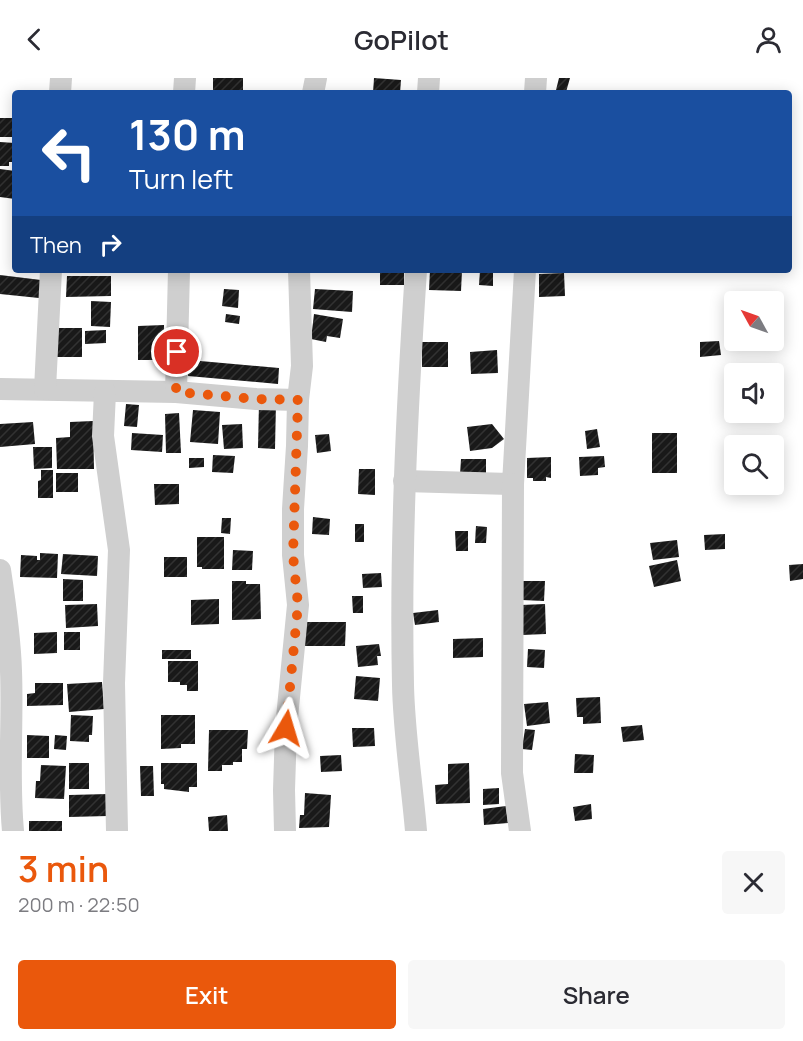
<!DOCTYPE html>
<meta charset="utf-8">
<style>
:root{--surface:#fff;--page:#f7f7f7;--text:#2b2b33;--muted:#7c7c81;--accent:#ea580c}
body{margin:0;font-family:Manrope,sans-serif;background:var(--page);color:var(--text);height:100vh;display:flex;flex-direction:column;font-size:22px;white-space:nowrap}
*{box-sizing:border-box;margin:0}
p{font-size:20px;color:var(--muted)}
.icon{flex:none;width:33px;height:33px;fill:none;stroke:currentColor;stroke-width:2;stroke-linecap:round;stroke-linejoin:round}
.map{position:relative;height:753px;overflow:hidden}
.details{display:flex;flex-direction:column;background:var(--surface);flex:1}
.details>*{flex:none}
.hud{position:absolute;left:12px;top:12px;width:780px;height:183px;border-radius:6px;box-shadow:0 3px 15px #0003;background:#1a4fa0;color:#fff;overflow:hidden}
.needle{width:39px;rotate:310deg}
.fabs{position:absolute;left:724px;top:213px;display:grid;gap:12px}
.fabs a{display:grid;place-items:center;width:60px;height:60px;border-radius:6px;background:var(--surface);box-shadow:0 3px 15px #0003;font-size:30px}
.pin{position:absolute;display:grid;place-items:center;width:51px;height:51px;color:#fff;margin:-26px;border:3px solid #fff;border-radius:50%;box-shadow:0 2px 6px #0007}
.me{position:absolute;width:66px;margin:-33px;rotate:7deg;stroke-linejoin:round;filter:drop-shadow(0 0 4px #0008)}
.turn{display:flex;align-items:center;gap:21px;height:126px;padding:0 18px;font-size:27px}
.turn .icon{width:78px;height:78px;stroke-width:2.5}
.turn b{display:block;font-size:42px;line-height:51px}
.then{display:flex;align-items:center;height:57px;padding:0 18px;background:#0003;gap:12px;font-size:22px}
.round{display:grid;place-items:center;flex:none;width:63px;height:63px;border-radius:6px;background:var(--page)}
.head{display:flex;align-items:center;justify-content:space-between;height:102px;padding:0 18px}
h1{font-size:36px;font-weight:600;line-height:45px;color:var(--accent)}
.button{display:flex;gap:12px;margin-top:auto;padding:12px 18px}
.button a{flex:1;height:69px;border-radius:6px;background:var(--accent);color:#fff;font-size:24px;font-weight:600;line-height:69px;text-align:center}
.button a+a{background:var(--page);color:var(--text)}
header{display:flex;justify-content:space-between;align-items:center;height:78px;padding:0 18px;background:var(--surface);font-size:27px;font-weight:600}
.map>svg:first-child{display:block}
.building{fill:url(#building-hatch)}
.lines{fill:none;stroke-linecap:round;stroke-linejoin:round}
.minor{stroke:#cfcfcf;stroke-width:22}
.route{stroke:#ea580c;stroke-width:10;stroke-dasharray:0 18}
</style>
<header><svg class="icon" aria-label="back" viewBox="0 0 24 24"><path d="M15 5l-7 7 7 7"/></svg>GoPilot<svg class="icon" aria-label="person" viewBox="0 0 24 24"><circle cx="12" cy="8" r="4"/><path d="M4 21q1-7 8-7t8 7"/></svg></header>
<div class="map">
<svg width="803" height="753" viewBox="0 0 803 753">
<defs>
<pattern id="building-hatch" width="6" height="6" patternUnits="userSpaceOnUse" patternTransform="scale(1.5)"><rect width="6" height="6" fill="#191919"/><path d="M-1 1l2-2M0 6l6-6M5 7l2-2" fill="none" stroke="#323232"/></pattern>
</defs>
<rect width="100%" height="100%" fill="#fff"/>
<g class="building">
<rect x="213" y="0" width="30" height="15"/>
<polygon points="374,0 401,2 400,15 373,15"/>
<polygon points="559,0 570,0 566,14 556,12"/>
<rect x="0" y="40" width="15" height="19"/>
<polygon points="0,64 15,65 15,84 9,84 9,88 0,88"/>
<polygon points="0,91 15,93 15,121 0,119"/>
<rect x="380" y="192" width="24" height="15"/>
<polygon points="430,192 462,193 461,213 429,212"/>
<polygon points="480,192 493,192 493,208 479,207"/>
<polygon points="564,195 565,218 539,219 539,196"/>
<polygon points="0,197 41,202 39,220 0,216"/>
<polygon points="67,198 111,198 111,218 66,219"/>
<polygon points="224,211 239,212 238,230 222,228"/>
<polygon points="315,211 353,213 352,234 313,231"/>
<polygon points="91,223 111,224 110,249 91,248"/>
<polygon points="226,236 240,238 239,246 225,244"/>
<polygon points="314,236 343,241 340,260 327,258 326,264 311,261"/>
<polygon points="164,247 164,282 138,282 138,248"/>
<rect x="57" y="250" width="25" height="29"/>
<polygon points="106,252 106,265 85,266 85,253"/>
<polygon points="719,263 721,277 700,279 700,264"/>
<rect x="422" y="264" width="26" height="25"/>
<polygon points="497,272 498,295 471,296 470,274"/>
<polygon points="189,282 279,290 278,306 188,298"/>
<polygon points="259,324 276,324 275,371 258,370"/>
<polygon points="126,326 139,327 137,349 124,348"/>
<polygon points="193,332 220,334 218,366 190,364"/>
<polygon points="179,335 181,375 166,375 165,336"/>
<polygon points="93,343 94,391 57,391 56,360 70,359 70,344"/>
<polygon points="33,344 35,366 0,369 0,346"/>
<polygon points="242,346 243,370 224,371 222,347"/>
<polygon points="492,346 504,361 492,370 470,373 467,349"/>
<polygon points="597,351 600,369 587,371 585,353"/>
<polygon points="132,355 163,357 162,374 131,372"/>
<rect x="652" y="355" width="25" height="40"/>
<polygon points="329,356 331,373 317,375 315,357"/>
<polygon points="33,369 52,369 52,390 34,391"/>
<polygon points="213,377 235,378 233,395 212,394"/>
<polygon points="604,378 605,389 598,390 598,397 580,398 579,379"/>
<polygon points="551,379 551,400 546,399 546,403 533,403 533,400 527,400 527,380"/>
<polygon points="189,380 204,380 204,389 189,390"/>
<polygon points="461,381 486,381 486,398 460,397"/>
<polygon points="359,391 375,391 375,417 358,416"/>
<polygon points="41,392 53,392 53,420 38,420 38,403 41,402"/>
<rect x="56" y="395" width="22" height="19"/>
<polygon points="154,406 179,406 179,426 155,427"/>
<polygon points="313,439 330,441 329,457 312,456"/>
<polygon points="222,440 231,440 230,456 221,455"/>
<rect x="355" y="446" width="9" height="18"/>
<polygon points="476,448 487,449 486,465 475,465"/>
<polygon points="455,453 468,453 468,473 456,473"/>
<polygon points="725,456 725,471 705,472 704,457"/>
<polygon points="197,459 224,459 224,491 202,491 202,489 197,489"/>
<polygon points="677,462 679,479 653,482 650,465"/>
<polygon points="233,472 253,473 252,492 232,492"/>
<polygon points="40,475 58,476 57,500 20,499 21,477 37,478 37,482 40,482"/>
<polygon points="63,476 98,478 97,498 61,496"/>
<rect x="164" y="479" width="23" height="20"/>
<polygon points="677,482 681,503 654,509 649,488"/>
<polygon points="803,486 803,501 790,503 789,487"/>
<polygon points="381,495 382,509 363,510 362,496"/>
<polygon points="63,501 83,502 83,523 63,523"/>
<polygon points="232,503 246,503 246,506 260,506 261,541 232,542"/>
<polygon points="522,503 545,503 544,523 522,522"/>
<polygon points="352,518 363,518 363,535 353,535"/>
<polygon points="219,521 219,546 191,547 191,522"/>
<polygon points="97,526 98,548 66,550 65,527"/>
<polygon points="545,526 546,556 522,557 521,527"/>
<polygon points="438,532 439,544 415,547 413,535"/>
<polygon points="301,544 346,544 345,568 301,568"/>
<polygon points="57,554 57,575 34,576 34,555"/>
<rect x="64" y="554" width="16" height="18"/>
<polygon points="483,560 483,579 453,580 453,561"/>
<polygon points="379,566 381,578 377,578 378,587 358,589 356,568"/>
<polygon points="528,571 545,572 544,590 527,589"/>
<rect x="162" y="572" width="29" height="9"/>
<polygon points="168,583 198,583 198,613 187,613 187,607 180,607 180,604 168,604"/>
<polygon points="356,598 380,600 378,623 354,621"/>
<polygon points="102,604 104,631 69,634 67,606"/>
<polygon points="35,605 63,605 63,627 27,628 27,616 35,615"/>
<polygon points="600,619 601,645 583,646 583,639 577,639 576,620"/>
<polygon points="548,624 550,645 527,648 524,626"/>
<polygon points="71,637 93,638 92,657 89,657 89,664 70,663"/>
<polygon points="161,637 195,637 195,666 181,666 181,670 161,671"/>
<polygon points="642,647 644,662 623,664 621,649"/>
<polygon points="352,650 374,650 375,668 353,669"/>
<polygon points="525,651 535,652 532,672 522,671"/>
<polygon points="209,652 248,652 247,671 242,671 242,684 233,684 233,687 222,687 222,693 208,693"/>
<polygon points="27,657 49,658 49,680 27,680"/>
<polygon points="55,657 67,658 66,672 54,671"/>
<polygon points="575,676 594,677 593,695 574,695"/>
<polygon points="341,677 342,693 321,694 320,678"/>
<rect x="69" y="685" width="20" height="26"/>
<polygon points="161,685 197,685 197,709 189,709 189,714 164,711 164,706 161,706"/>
<polygon points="469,685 470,725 436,726 435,707 448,706 448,686"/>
<polygon points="41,687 66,688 64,721 35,720 36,703 40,703"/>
<polygon points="140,688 153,688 154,718 141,718"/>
<polygon points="499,710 499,726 483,727 483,711"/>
<polygon points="305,715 331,717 329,749 299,750 300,737 304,737"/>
<polygon points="108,716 108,738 69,739 69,717"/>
<polygon points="591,726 592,741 575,743 573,729"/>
<polygon points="506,728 508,745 484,747 483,731"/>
<polygon points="227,737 228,753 209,753 208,739"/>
<rect x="29" y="743" width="33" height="10"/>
</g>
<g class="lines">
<g class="minor">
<polyline points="60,15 61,0"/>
<polyline points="184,15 185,0"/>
<polyline points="313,15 316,0"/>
<polyline points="428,15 429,0"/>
<polyline points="535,15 536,0"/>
<polyline points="0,311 176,314 256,321 298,322"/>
<polyline points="45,311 51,192"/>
<polyline points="105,314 103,358 119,472 114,605 117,753"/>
<polyline points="176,314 179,192"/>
<polyline points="404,403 513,406 525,192"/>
<polyline points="513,406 512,695 520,753"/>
<path d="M0,492C5,525 10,559 11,593C13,646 8,699 13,753"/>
<polyline points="285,753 284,712 286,650 298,527 293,477 293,431 297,368 298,322 302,288 299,192"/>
<path d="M416,753C412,705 404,656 403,607C400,469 407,330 416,192"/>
</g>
</g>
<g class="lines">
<polyline class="route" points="177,274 176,314 256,321 298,322 293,477 298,527 286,650"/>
</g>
</svg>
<div class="fabs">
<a><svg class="needle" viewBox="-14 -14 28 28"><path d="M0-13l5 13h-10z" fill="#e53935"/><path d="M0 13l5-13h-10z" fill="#7c7c81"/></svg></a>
<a><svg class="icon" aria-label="sound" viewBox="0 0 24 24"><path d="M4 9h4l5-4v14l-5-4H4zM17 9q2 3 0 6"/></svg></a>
<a><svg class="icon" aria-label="search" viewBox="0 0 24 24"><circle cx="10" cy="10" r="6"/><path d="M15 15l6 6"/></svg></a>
</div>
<div class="pin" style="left:177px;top:274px;background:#d93025"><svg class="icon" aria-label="arrive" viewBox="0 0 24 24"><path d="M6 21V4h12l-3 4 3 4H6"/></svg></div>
<svg class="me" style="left:286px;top:650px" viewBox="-20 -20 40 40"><path d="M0-17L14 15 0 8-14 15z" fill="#ea580c" stroke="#fff" stroke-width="4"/></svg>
<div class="hud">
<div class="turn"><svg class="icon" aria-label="left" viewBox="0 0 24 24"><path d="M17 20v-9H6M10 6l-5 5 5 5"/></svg><div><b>130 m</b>Turn left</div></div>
<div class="then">Then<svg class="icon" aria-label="right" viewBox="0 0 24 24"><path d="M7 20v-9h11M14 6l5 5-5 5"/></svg></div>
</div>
</div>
<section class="details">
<div class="head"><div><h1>3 min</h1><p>200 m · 22:50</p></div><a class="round"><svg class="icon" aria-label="close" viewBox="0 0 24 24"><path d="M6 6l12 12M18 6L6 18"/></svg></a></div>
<div class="button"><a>Exit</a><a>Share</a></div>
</section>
